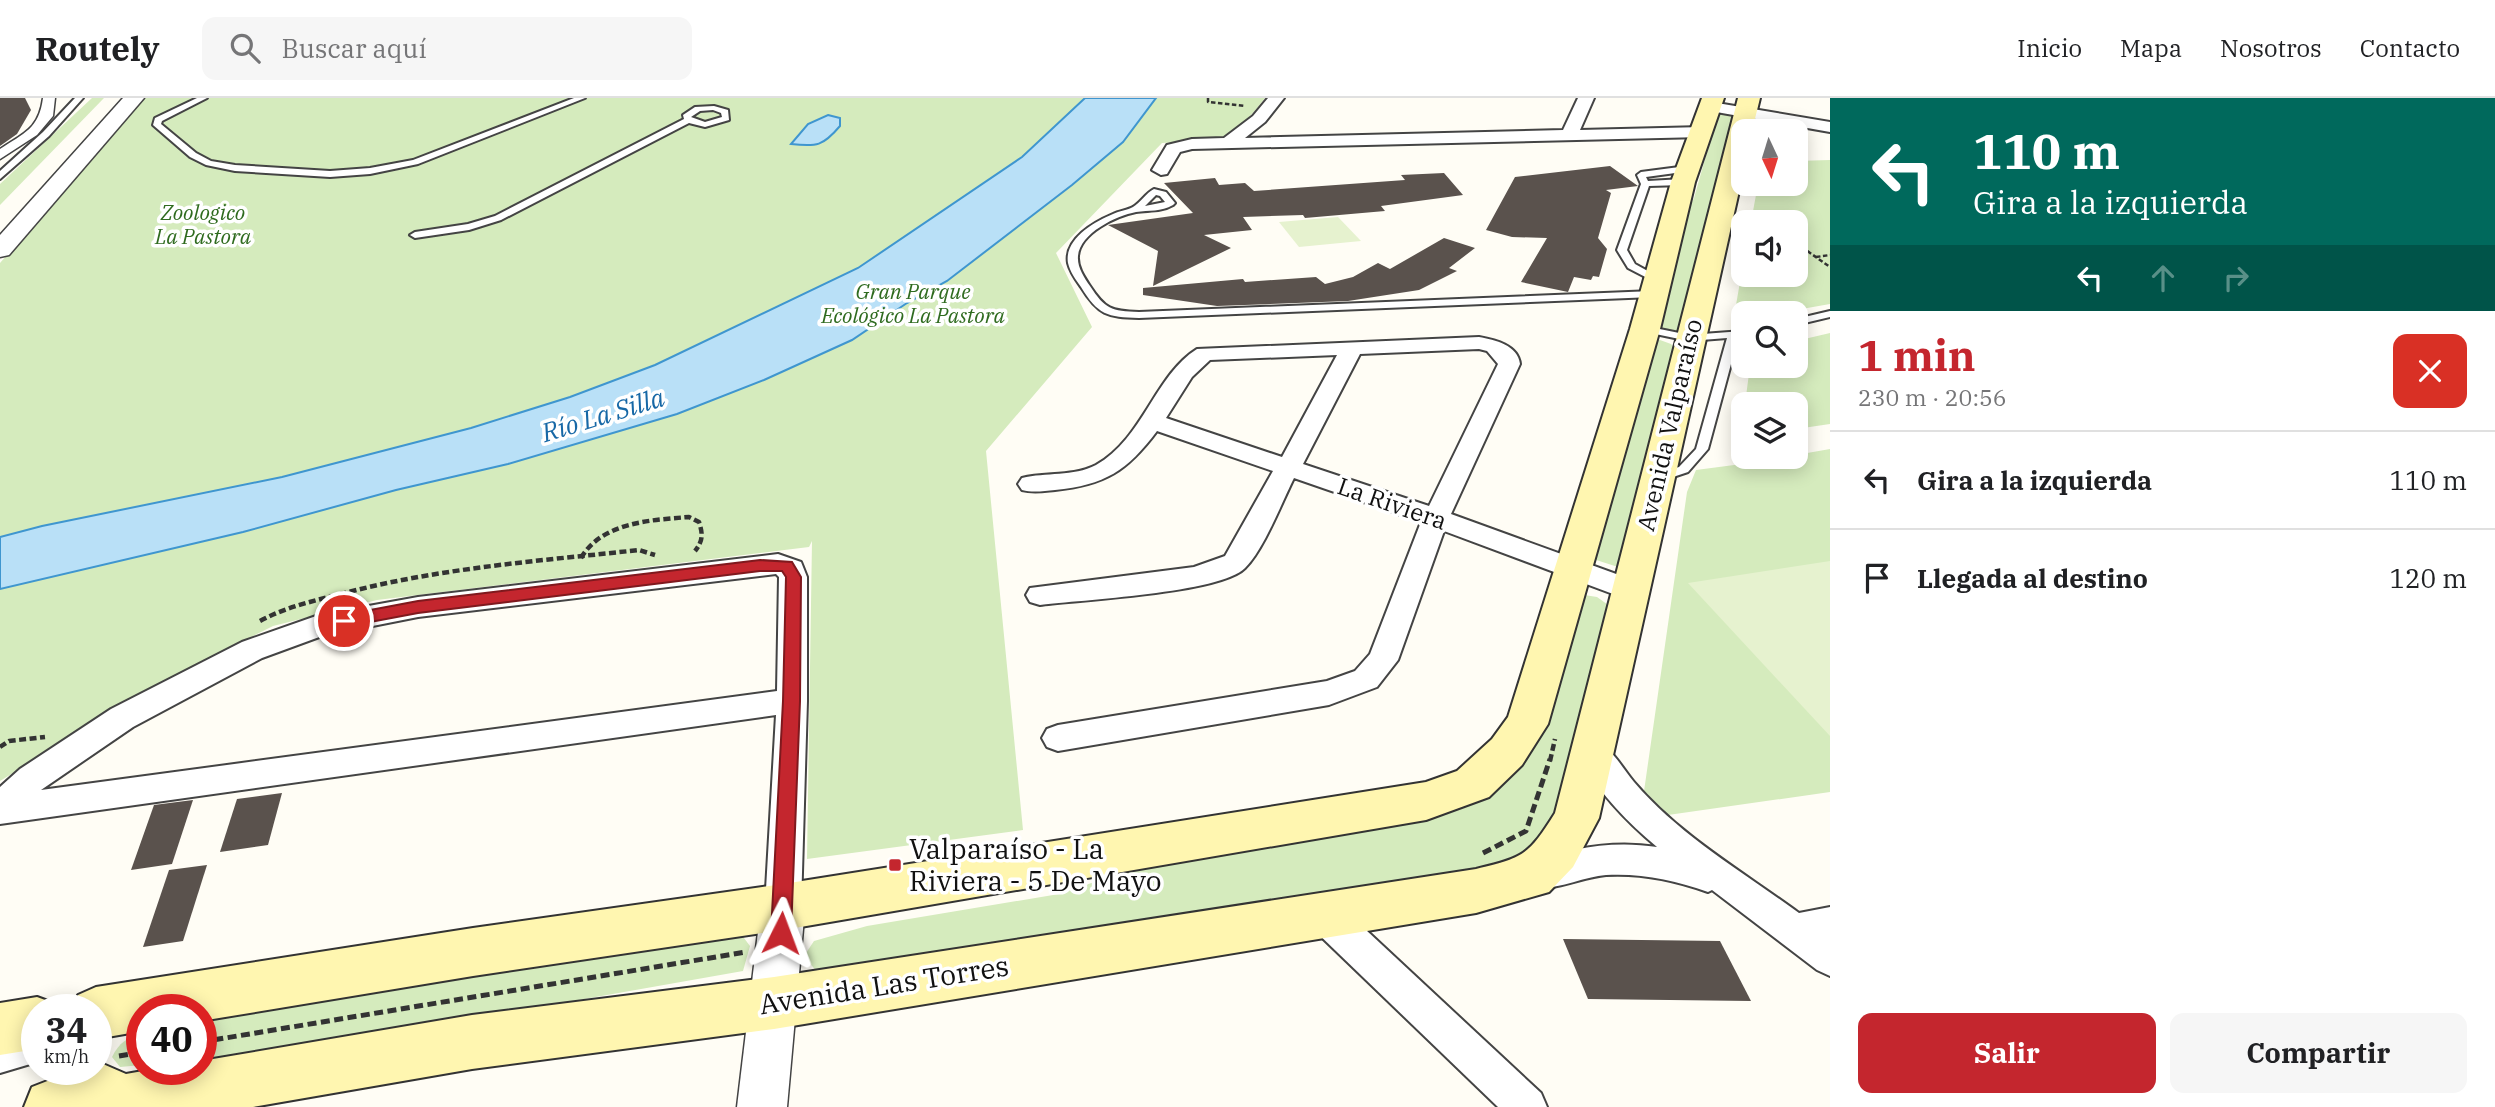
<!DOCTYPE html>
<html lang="es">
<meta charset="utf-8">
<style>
:root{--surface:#fff;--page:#f6f6f6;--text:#202124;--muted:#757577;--line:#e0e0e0;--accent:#c4262e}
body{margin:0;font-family:"IBM Plex Serif",serif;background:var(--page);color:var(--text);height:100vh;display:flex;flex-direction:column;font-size:26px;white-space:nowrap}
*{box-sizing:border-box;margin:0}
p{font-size:23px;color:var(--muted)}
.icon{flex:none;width:38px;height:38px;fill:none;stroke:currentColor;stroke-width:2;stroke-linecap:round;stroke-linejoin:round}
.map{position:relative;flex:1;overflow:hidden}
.details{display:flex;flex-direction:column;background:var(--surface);width:665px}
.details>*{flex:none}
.banner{background:#00695c;color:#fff;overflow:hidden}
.needle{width:46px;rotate:176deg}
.tools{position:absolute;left:1731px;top:21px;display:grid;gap:14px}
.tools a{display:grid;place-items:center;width:77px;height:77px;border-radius:14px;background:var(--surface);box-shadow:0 4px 18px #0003;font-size:35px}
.speed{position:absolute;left:21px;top:896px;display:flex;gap:14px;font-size:35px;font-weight:700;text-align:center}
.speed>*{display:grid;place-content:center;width:91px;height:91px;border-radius:50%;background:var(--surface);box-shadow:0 4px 18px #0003;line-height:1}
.speed small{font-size:18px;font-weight:400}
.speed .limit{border:10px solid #d22;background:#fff;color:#111}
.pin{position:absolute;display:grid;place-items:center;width:60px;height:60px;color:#fff;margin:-30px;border:4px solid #fff;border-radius:50%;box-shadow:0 2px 7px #0007}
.me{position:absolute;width:77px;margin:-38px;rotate:3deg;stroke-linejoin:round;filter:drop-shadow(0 0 5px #0008)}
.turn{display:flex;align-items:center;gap:24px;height:147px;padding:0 28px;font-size:32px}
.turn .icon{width:91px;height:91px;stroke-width:2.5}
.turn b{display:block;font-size:49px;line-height:60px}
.lanes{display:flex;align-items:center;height:66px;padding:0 28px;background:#0003;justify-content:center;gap:35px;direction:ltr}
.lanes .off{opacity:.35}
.round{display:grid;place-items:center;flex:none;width:74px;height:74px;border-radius:14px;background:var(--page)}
.summary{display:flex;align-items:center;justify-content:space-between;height:119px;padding:0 28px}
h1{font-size:42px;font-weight:700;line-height:52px;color:var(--accent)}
.cta{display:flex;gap:14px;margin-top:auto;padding:14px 28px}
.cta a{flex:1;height:80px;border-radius:14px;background:var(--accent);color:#fff;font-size:28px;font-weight:700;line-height:80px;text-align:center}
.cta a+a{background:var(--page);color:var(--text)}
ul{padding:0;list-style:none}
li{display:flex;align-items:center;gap:21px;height:98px;padding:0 28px;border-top:2px solid var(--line)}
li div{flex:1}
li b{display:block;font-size:26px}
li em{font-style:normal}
header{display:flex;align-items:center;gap:42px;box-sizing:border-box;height:98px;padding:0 35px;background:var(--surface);border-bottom:2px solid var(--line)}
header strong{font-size:33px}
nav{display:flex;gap:38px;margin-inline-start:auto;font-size:24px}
.search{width:490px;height:63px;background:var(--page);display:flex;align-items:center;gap:18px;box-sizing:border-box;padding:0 24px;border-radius:14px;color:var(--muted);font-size:26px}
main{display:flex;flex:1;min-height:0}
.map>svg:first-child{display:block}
.green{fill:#d5ebbd}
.pitch{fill:#e6f2cf}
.water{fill:#b9e0f7;stroke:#3f96cf;stroke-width:2}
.building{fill:#5a524d}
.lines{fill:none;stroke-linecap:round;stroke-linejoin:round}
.service-casing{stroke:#444;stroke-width:4}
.pedestrian-casing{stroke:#444;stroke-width:3}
.minor-casing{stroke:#444;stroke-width:4}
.tertiary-casing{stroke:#444;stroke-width:3}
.secondary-casing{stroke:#333;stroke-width:4}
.path-far2{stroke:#333;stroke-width:2.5;stroke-dasharray:4.5 2.5;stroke-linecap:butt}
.path-far1{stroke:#333;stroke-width:4.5;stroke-dasharray:7 3.5;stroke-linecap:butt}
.path{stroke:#333;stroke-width:5;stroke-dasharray:9 4.5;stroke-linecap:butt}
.service{fill:#fff;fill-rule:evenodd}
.pedestrian{fill:#fff;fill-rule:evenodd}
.minor{fill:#fff;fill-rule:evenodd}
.tertiary{fill:#fff;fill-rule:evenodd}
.secondary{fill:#fff6b0;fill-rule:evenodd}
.route{fill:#c4262e;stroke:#7f191e;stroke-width:2}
.poi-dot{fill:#c4262e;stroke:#fff;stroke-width:2.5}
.labels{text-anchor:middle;stroke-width:7;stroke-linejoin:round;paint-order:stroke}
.far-park-label{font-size:21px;font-style:italic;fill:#2f6b1f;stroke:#fff}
.street-label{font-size:24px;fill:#111;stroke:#fff}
.water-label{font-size:26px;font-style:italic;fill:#1768a6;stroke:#fff}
.near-poi-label{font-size:28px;fill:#111;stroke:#fff;text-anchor:start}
.near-street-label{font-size:28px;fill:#111;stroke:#fff}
</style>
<header>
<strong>Routely</strong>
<div class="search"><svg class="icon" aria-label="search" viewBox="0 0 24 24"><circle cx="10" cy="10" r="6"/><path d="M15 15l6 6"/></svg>Buscar aquí</div>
<nav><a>Inicio</a><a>Mapa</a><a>Nosotros</a><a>Contacto</a></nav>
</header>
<main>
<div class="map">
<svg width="1830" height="1009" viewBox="0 0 1830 1009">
<rect width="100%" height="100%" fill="#fffdf5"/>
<g class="green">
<polygon points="92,0 104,0 0,107 0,86"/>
<path d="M144,0H1265C1228,48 1219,42 1162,45L1056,155L1092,229L986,353L1023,732L807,761L812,443L809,449L377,502L273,528L157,586L0,683V165Z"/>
<polygon points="1727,14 1740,19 1687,232 1671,234 1654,228 1686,116 1694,100 1718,15"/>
<polygon points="1830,62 1830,206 1779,215 1743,215 1743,222 1733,224 1743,167 1743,177 1796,177 1796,124 1751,124 1758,86 1796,86 1796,63"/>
<polygon points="1830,235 1830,326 1796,331 1796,306 1745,306 1750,268 1796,268 1796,243"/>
<polygon points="1660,242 1671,246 1677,253 1623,466 1618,469 1593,461 1650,243"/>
<polygon points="1830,351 1830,694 1640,721 1687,394 1696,372 1796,359 1796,357"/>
<polygon points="1578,496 1597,499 1611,509 1558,717 1537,749 1498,771 817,874 804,858 814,843 867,828 1059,796 1109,779 1190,758 1480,693"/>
<polygon points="741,836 750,848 743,873 465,922 384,941 201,961 201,922 245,912"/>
<path d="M142,936V967L120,969L112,959C119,945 127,939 142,936Z"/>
</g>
<g class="pitch">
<polygon points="1338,119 1361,143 1299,149 1279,124"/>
<polygon points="1830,463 1830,638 1688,485"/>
</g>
<g class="water">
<polygon points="1085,0 1156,0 1123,44 1072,87 947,183 907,205 852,242 764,282 677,316 508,366 396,392 243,434 0,491 0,439 42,428 282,379 471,330 570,299 655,267 858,170 1022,59"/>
<path d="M828,17L840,20V28C823,48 817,49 791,46L808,26Z"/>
</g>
<g class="building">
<polygon points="0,0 25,0 31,12 17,36 0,48"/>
<polygon points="1610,68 1638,88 1606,92 1611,95 1598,140 1607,151 1599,179 1593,178 1591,182 1574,179 1568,194 1521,184 1547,140 1512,139 1486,132 1515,79"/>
<polygon points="1444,75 1463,97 1381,108 1385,113 1305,120 1303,117 1243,119 1252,132 1204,137 1231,150 1153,188 1158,153 1108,127 1193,115 1164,85 1215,80 1219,87 1245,85 1254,93 1405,82 1401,77"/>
<polygon points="1444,140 1475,150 1449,170 1457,173 1419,192 1348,203 1217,208 1143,197 1143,190 1243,181 1245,184 1316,179 1325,186 1353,179 1378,165 1390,171"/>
<polygon points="282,695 268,747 220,754 237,701"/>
<polygon points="193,702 172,766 131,772 154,707"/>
<polygon points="207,767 183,843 143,849 169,772"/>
<polygon points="1563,841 1720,843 1751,903 1588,901"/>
</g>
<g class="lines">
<defs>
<g id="service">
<polygon points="75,0 83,0 49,38 0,81 0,73 43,34"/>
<polygon points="197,0 207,0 162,23 161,26 196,55 211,63 235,67 330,73 370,70 413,62 574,0 585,0 418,66 370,76 330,79 235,73 206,67 190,59 153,27 155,20"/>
<path d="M714,8L728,12L729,22L705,29L689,25L501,122L469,132L415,140L410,137L415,134L468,126L495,118L684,21L683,17L695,9ZM713,12L721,15L722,19L705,24L691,19L700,13Z"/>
<polygon points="1687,68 1690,69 1690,73 1646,79 1648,83 1683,81 1687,84 1683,87 1649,88 1627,152 1635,166 1664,182 1655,184 1628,170 1617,152 1641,86 1637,77 1641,74"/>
<path d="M1154,91L1166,94L1175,105L1173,107C1161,114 1149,112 1136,114C1116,118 1080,135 1078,158C1077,169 1084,179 1090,188C1105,211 1111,213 1139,214L1653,193L1658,196L1653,199L1139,220C1107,219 1098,217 1081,189C1076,182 1070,174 1068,165C1064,141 1094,124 1113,116C1119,113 1128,112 1133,109C1141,104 1146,95 1154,91ZM1156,97L1160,98L1165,104L1145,108Z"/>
<polygon points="1830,213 1830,219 1796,227 1796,221"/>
<polygon points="1645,228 1689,237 1743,233 1743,239 1738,240 1708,351 1688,374 1658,384 1652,380 1654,377 1679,369 1696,351 1727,240 1689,243 1641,233 1641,229"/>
<polygon points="37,944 37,964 0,975 0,955"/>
</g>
<path id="pedestrian" d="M43,0H55L53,18L37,37L0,61V51C24,35 39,31 43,0Z"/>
<g id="minor">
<polygon points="1268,0 1284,0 1265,24 1245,40 1563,32 1578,0 1594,0 1580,32 1703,29 1711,34 1703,39 1192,51 1180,54 1167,76 1161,77 1152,72 1167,47 1192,41 1224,40 1253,18"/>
<polygon points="1711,4 1830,24 1830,34 1705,12 1703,9"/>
<path d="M1479,239C1495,242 1518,247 1520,266L1451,416L1641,485L1645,492L1641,499L1631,502L1621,499L1444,433L1398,562L1377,589L1329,607L1058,653L1047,649L1042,640L1047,631L1058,627L1327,583L1355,573L1370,556L1421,424L1294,380C1282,404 1263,453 1245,470C1221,495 1079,502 1040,507L1030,504L1026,497L1030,490L1194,469L1225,458L1273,373L1157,333C1127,373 1105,387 1055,392C1044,393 1033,395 1022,392L1018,386L1022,380C1046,374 1073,379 1096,367C1143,341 1155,277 1197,251ZM1479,251L1487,253L1498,266L1429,408L1303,366L1360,256ZM1337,257L1282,359L1166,320L1192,279L1210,262Z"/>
<path d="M778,456L801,464L807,479V603L801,809L796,821L783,825L770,821L765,809L776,617L0,726V689L20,671L111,611L242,544L319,517L418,499ZM776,476L779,479L777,593L41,692L133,629L262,560L322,538L418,519Z"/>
<path d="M1594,643C1612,649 1622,670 1634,684C1679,737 1743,774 1799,815L1830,809V878L1817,872L1712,792L1708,794C1675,782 1641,775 1606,777C1581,779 1549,796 1527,788L1522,777L1527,766C1569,750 1612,742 1657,749C1626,723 1596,692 1578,656L1583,647Z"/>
<polygon points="1324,800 1337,805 1541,995 1547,1009 1498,1009 1311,829 1306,817 1311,805"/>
</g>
<g id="tertiary">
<polygon points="123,0 144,0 9,157 0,159 0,137"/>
<polygon points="783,788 799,795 805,809 787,1009 737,1009 761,809 767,795"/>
</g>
<g id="secondary">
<polygon points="1702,0 1724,0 1695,84 1660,231 1548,626 1522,667 1489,699 1426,722 783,832 473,878 201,923 201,912 142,912 142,933 96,941 96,912 71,912 78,897 96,889 473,830 783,786 1426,684 1457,673 1492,641 1508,619 1630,231 1671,84"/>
<path d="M1738,0H1760L1752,33H1743V75L1599,720L1573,769L1549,794L1476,815L774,931L472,971L253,1009H24L32,989L50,982L45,971H96V963L126,976L154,971H201V963L472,917L774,879L1476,771C1524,759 1528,758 1555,715Z"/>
<polygon points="37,899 56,906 58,912 37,912 37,951 0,957 0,905"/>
</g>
</defs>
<use href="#service" class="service-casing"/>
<use href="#pedestrian" class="pedestrian-casing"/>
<use href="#minor" class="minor-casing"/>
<use href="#tertiary" class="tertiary-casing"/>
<use href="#secondary" class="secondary-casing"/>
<g class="path-far2">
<polyline points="1208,0 1208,4 1245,8"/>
<polyline points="1796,145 1830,169"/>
<polyline points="1816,159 1830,157"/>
</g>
<g class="path-far1">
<path d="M581,460C602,424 651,422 689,419L699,424C703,436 703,443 695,453"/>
<path d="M260,523C286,509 313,503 341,496C438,470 539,463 639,452L655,457"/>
<polyline points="0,649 9,643 45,639"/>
<polyline points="1550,663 1555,641"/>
</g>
<g class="path">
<polyline points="1483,755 1526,733 1550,661"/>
<polyline points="201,944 746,854"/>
<polyline points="119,958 142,954"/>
</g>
<use href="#service" class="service"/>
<use href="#pedestrian" class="pedestrian"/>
<use href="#minor" class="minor"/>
<use href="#tertiary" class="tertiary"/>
<use href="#secondary" class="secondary"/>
</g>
<polygon class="route" points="760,462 792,464 801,479 800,603 791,835 788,842 781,845 774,842 771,835 783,603 786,479 782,473 760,473 418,515 344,529 336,523 344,517 418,503"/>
<rect class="poi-dot" x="888" y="760" width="14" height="14" rx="3.5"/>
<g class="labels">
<g class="far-park-label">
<text x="203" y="122">Zoologico<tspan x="203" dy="24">La Pastora</tspan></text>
<text x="913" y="201">Gran Parque<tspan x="913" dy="24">Ecológico La Pastora</tspan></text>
</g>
<g class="street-label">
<text transform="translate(1670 327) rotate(-77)" y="8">Avenida Valparaíso</text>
<text transform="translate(1392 406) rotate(19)" y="8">La Riviera</text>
</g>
<g class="water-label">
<text transform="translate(603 317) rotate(-17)" y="9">Río La Silla</text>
</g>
<g class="near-poi-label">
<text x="909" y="761">Valparaíso - La<tspan x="909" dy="32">Riviera - 5 De Mayo</tspan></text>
</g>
<g class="near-street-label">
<text transform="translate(884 887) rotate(-9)" y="10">Avenida Las Torres</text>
</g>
</g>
</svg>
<div class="tools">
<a><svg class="needle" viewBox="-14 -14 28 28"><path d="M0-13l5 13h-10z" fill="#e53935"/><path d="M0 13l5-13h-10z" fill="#757577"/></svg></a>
<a><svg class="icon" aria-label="sound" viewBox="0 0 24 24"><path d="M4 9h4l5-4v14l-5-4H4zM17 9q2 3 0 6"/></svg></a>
<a><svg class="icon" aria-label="search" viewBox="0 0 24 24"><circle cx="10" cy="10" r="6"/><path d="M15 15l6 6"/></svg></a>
<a><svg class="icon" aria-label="layers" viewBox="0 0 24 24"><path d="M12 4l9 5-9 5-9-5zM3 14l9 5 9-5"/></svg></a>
</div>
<div class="speed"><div>34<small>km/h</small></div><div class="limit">40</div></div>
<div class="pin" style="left:344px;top:523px;background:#d93025"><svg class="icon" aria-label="arrive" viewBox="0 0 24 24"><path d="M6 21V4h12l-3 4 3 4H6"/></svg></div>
<svg class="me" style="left:781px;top:835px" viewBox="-20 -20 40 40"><path d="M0-17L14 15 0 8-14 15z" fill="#c4262e" stroke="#fff" stroke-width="4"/></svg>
</div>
<section class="details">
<div class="banner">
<div class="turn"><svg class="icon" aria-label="left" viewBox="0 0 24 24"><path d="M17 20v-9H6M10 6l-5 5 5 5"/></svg><div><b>110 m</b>Gira a la izquierda</div></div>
<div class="lanes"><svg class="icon" aria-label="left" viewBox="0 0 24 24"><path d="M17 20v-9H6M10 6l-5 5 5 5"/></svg><svg class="icon off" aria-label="ahead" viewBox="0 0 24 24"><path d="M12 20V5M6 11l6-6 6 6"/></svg><svg class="icon off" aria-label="right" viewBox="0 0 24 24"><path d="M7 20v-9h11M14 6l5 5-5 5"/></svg></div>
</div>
<div class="summary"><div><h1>1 min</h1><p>230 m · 20:56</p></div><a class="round" style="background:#d93025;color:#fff"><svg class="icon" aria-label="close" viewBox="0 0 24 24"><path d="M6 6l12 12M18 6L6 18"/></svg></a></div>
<ul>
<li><svg class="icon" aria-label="left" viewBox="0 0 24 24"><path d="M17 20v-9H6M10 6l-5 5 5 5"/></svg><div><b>Gira a la izquierda</b></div><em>110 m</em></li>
<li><svg class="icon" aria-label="arrive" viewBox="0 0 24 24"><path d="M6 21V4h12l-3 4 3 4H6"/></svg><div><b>Llegada al destino</b></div><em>120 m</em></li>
</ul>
<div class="cta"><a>Salir</a><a>Compartir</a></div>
</section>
</main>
